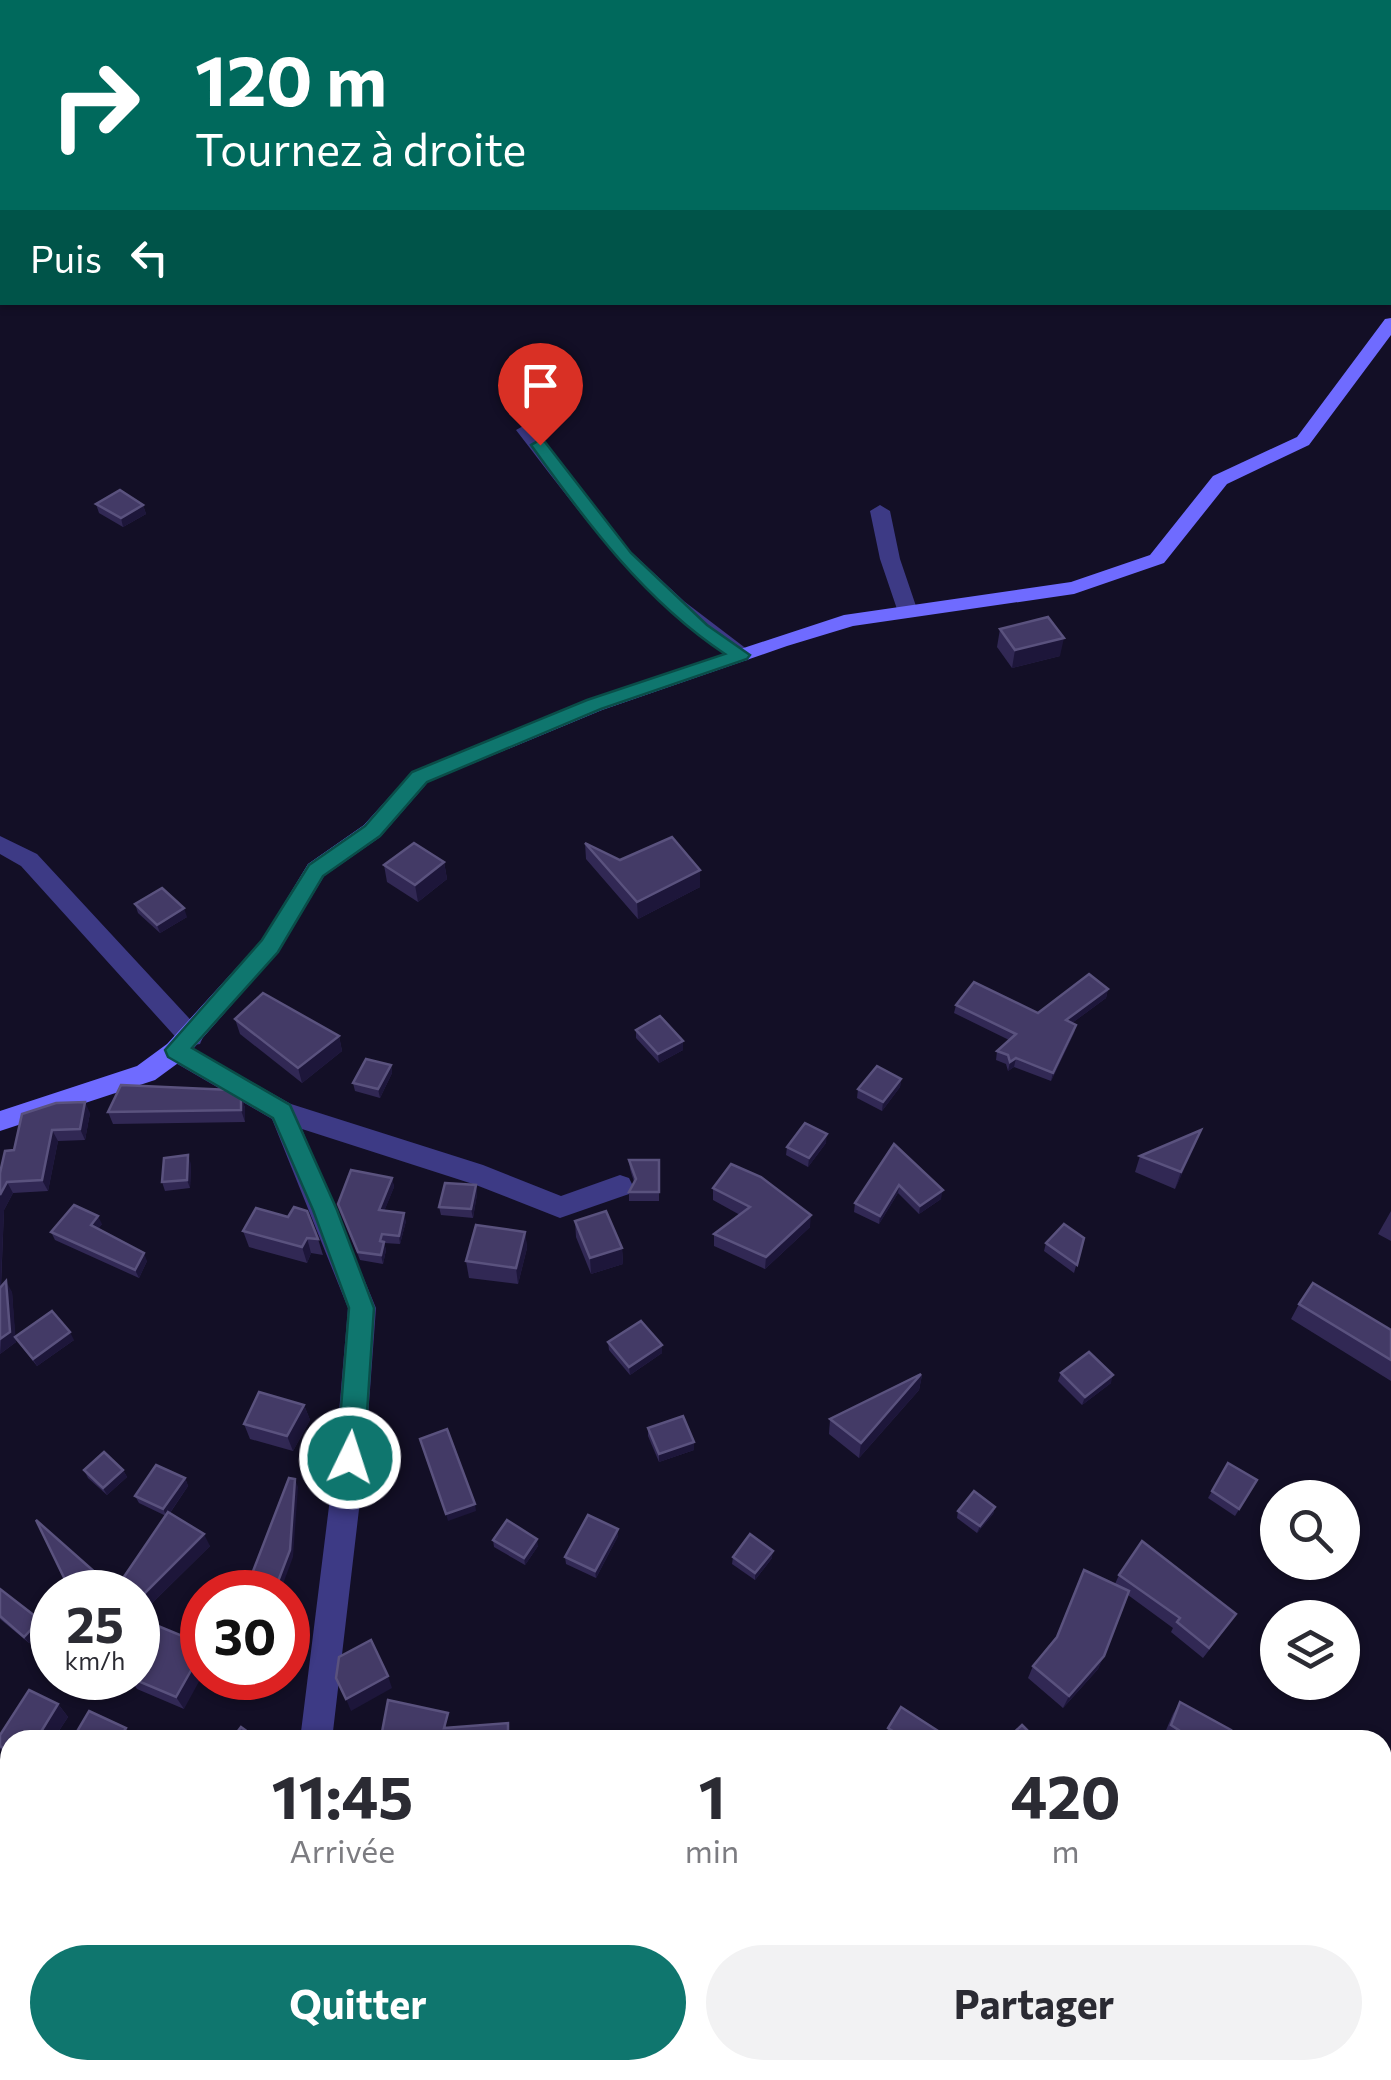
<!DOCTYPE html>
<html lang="fr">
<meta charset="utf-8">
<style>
:root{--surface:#fff;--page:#f2f2f3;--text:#2b2b33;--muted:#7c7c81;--accent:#0f766e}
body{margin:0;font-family:Commissioner,sans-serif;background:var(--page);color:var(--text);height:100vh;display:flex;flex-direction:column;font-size:38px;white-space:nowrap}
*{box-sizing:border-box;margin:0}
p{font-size:32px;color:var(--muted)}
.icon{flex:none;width:55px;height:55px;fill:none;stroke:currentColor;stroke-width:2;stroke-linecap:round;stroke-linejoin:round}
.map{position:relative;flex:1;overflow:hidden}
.panel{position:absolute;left:0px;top:1730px;width:1392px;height:350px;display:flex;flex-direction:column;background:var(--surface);border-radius:30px 30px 0 0;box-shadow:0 2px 8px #0004}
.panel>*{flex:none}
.guide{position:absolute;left:0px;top:0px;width:1392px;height:305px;box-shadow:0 2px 8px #0004;background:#00695c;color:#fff;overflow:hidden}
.controls{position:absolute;left:1260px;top:1480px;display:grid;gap:20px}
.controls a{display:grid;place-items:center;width:100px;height:100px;border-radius:50%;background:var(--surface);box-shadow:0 2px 8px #0004;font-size:50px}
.speed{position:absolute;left:30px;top:1570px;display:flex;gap:20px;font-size:50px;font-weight:700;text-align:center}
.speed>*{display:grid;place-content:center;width:130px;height:130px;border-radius:50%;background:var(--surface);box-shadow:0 2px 8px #0004;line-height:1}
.speed small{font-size:25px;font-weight:400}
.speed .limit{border:15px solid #d22;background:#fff;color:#111}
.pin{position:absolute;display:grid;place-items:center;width:85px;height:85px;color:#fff;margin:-102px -42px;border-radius:50% 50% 50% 0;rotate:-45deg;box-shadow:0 0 10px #0007}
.pin .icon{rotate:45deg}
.me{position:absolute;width:110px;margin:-55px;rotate:4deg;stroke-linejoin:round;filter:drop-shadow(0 0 8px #0008)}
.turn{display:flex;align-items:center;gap:35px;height:210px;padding:0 30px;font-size:45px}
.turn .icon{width:130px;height:130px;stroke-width:2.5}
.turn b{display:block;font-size:70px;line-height:85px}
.then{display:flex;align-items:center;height:95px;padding:0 30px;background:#0003;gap:20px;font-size:38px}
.eta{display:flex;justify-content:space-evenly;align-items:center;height:170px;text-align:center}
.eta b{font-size:60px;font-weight:700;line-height:70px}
.primary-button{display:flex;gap:20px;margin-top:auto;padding:20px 30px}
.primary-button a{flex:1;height:115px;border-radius:60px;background:var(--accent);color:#fff;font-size:40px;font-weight:700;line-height:115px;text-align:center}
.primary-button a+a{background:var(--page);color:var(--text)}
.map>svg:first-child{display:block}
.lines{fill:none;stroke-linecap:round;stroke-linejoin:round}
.street{fill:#3d3a85;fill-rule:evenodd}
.secondary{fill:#6f6bff;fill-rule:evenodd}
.wall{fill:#312854}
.shaded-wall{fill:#1d163a}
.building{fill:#433a66;stroke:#5a527e;stroke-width:2.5}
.route{fill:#0f766e;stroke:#0a4d48;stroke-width:2.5}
</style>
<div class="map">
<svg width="1391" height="2080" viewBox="0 0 1391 2080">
<rect width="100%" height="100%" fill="#130f26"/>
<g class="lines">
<g class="street">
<path d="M525,425L540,436L627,548L685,602L748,650L751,655L748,660C731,664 715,647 702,636C626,578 574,505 516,430Z"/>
<polygon points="880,505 890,511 900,559 918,612 915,617 901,617 898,612 880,559 870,511"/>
<polygon points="0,836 37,854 200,1030 203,1037 200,1044 188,1046 291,1104 483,1165 561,1196 620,1175 629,1178 633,1186 629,1194 560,1218 476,1185 302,1129 376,1308 365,1458 332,1740 300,1740 335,1458 348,1308 272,1119 167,1058 163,1051 167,1044 181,1043 21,866 0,854"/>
<polygon points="214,2070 250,2070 246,2080 210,2080"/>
<polygon points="273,2070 327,2070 331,2080 277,2080"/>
</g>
<polygon class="secondary" points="1391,318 1391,335 1309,445 1227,484 1164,563 1074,594 853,626 787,646 602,710 428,782 380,837 324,876 278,952 185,1058 155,1080 0,1131 0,1111 137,1066 167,1044 262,940 308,864 364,825 412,772 586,700 844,615 1071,582 1150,555 1213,476 1297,437 1385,319"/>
</g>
<g class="wall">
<polygon points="96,504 143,505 146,514 123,527 99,513"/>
<polygon points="1000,629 1060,656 1012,668 997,647"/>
<polygon points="585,843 620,860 700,887 638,919 586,859"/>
<polygon points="444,862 447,879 418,902 387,882 384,865"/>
<polygon points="135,904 187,917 160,933 138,913"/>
<polygon points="1108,989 1106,998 1072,1023 1076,1025 1074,1033 1051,1081 1014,1067 1008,1071 1006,1064 996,1060 997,1051 1009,1040 954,1013 956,1005 1038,1013"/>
<polygon points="235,1019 339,1036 342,1051 302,1083 240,1034"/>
<polygon points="636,1030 683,1041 683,1050 659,1063 636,1038"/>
<polygon points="391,1065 392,1073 380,1098 355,1091 353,1083"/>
<polygon points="901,1079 900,1087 882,1111 857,1098 858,1089"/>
<polygon points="241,1096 245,1108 245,1122 113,1124 108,1112"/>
<polygon points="90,1113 85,1140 58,1141 48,1191 13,1193 4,1210 1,1287 12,1292 15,1337 74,1340 37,1366 15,1338 16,1342 0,1354 0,1173 14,1150 22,1114"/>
<polygon points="1201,1130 1175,1189 1135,1172 1140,1156"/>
<polygon points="826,1143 808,1167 786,1155 787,1147"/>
<polygon points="894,1144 941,1199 919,1214 898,1193 879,1224 854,1212 855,1203"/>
<polygon points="629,1160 659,1160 659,1201 629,1201 629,1192 634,1182 630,1169"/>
<polygon points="191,1164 190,1188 165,1191 162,1182"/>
<polygon points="392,1178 394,1187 384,1211 406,1221 400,1244 384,1243 386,1250 383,1264 360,1260 338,1204"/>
<polygon points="476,1185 477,1194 473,1218 441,1215 439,1207"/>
<polygon points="713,1188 810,1227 765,1269 714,1246 714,1234 740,1215 713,1200"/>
<polygon points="1391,1211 1391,1241 1378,1234"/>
<polygon points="288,1217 318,1239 323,1255 311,1253 307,1263 249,1247 243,1231"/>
<polygon points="575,1221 622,1248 623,1264 591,1274 576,1237"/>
<polygon points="102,1224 98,1229 147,1261 139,1278 55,1240 51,1232"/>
<polygon points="525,1232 527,1248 518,1284 469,1278 466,1261"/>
<polygon points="1084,1238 1074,1273 1044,1251 1046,1243"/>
<polygon points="1299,1304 1391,1330 1391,1381 1291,1319"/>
<polygon points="608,1342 662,1353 630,1375 609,1350"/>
<polygon points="1061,1373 1111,1383 1082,1405 1058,1381"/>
<polygon points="922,1375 919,1390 859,1458 829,1434 830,1419"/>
<polygon points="304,1405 310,1420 293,1451 250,1439 244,1424"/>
<polygon points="648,1428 694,1450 659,1462 648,1436"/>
<polygon points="84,1470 123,1470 127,1477 107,1495 88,1478"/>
<polygon points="185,1478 188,1486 170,1513 210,1546 138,1617 138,1592 166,1516 139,1503 135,1496"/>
<polygon points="1257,1480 1235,1516 1208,1498 1212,1491"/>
<polygon points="995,1507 993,1514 977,1533 957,1518 958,1511"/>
<polygon points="618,1529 618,1536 596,1578 566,1564 565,1557"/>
<polygon points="493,1540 538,1546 525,1565 494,1547"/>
<polygon points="733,1557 772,1558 755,1580 732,1564"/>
<polygon points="1119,1575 1229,1624 1203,1658 1171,1632 1173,1628 1128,1595 1098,1669 1063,1708 1028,1678 1033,1666 1115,1584"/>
<polygon points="0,1589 40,1620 45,1626 29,1643 0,1619"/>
<polygon points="158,1626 184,1709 137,1689 129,1678 138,1678"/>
<polygon points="1180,1702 1226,1740 1168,1740 1163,1737 1173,1714"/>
<polygon points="58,1704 68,1717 53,1740 10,1740 10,1757 0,1749 0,1735"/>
<polygon points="888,1728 952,1740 896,1740 887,1734"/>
<polygon points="575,2070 637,2070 634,2080 593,2080 575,2072"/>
<polygon points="1274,2070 1309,2070 1306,2080 1291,2080"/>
</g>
<g class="shaded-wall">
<polygon points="143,505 146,514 123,527 121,518"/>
<polygon points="1064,638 1060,656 1012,668 1015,650"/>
<polygon points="444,862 447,879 418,902 415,885"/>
<polygon points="700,870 700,887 638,919 637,902"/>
<polygon points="184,908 187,917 160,933 157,925"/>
<polygon points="1108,989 1106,998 1064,1029 1066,1020"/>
<polygon points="1076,1025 1074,1033 1051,1081 1053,1073"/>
<polygon points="339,1036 342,1051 302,1083 298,1068"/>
<polygon points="683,1041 683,1050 659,1063 658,1054"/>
<polygon points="1016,1058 1014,1067 1008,1071 1010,1062"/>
<polygon points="391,1065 392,1073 380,1098 378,1089"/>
<polygon points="901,1079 900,1087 882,1111 883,1102"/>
<polygon points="241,1096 245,1108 245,1122 241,1110"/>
<polygon points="85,1102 90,1113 85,1140 80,1129"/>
<polygon points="52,1130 58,1141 48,1191 42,1180"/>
<polygon points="1201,1130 1195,1146 1175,1189 1181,1172"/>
<polygon points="827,1134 826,1143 808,1167 809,1158"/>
<polygon points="188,1155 191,1164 190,1188 187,1180"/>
<polygon points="392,1178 394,1187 381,1219 379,1210"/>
<polygon points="7,1182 13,1193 4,1210 0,1303 0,1195"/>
<polygon points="476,1185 477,1194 473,1218 471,1209"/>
<polygon points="899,1185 898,1193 879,1224 880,1216"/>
<polygon points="943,1190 941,1199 919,1214 920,1206"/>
<polygon points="404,1213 406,1221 400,1244 399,1236"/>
<polygon points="811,1215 810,1227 765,1269 766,1257"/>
<polygon points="98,1216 102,1224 95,1233 91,1225"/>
<polygon points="525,1232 527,1248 518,1284 516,1268"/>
<polygon points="307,1238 311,1253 307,1263 302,1247"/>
<polygon points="384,1242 386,1250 383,1264 381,1255"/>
<polygon points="622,1248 623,1264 591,1274 590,1258"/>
<polygon points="144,1253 147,1261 139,1278 135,1270"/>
<polygon points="6,1281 12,1292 16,1342 0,1354"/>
<polygon points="70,1332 74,1340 37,1366 33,1359"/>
<polygon points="662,1345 662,1353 630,1375 629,1367"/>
<polygon points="922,1375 919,1390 859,1458 861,1443"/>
<polygon points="1113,1375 1111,1383 1082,1405 1085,1397"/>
<polygon points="304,1405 310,1420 293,1451 287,1436"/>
<polygon points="694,1442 694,1450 659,1462 659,1454"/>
<polygon points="123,1470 127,1477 107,1495 103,1488"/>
<polygon points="185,1478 188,1486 167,1517 163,1509"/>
<polygon points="295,1479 298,1487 293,1557 280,1592 274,1592"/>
<polygon points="475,1504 476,1511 448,1521 446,1514"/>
<polygon points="995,1507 993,1514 977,1533 980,1526"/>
<polygon points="618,1529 618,1536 596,1578 595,1571"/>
<polygon points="204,1534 210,1546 138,1617 138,1600"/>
<polygon points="537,1539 538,1546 525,1565 524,1558"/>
<polygon points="773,1551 772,1558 755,1580 755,1573"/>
<polygon points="40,1620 45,1626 29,1643 24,1637"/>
<polygon points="202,1651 202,1676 184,1709 176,1697"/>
<polygon points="1104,1656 1098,1669 1063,1708 1069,1696"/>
<polygon points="388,1676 392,1688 351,1711 346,1699"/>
<polygon points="58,1704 68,1717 53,1740 36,1740"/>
<polygon points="126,1728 130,1734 127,1740 119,1740"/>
<polygon points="10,2051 10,2070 13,2070 6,2080 0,2080 0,2066"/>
</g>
<g class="building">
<polygon points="120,490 143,505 121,518 96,504"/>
<polygon points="1048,617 1064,638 1015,650 1000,629"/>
<polygon points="672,837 700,870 637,902 585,843 620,860"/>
<polygon points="414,843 444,862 415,885 384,865"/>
<polygon points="162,888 184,908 157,925 135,904"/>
<polygon points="1089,974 1108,989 1066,1020 1076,1025 1053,1073 1016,1058 1010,1062 1008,1055 997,1051 1016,1034 956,1005 974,982 1038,1013"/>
<polygon points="263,993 339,1036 298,1068 235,1019"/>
<polygon points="660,1016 683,1041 658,1054 636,1030"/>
<polygon points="366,1059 391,1065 378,1089 353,1083"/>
<polygon points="877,1066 901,1079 883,1102 858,1089"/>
<polygon points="121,1085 231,1090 241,1096 241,1110 108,1112"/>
<polygon points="85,1102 80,1129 52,1130 42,1180 7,1182 0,1195 0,1173 5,1151 14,1150 22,1114 56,1103"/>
<polygon points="805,1123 827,1134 809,1158 787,1147"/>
<polygon points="1201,1130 1181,1172 1140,1156"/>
<polygon points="894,1144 943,1190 920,1206 899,1185 880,1216 855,1203"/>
<polygon points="188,1155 187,1180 162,1182 164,1158"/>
<polygon points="629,1160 659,1160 659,1192 629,1192 636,1179"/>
<polygon points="731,1164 761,1177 811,1215 766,1257 714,1234 750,1207 713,1188"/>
<polygon points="351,1170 392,1178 379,1210 404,1213 399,1236 382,1234 380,1241 384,1242 381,1255 358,1252 338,1204"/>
<polygon points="445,1183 476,1185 471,1209 439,1207"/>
<polygon points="74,1205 98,1216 91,1225 144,1253 135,1270 51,1232"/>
<polygon points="294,1207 307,1211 318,1239 307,1238 302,1247 243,1231 256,1208 288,1217"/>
<polygon points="606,1211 622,1248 590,1258 575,1221"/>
<polygon points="1064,1224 1084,1238 1077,1265 1046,1243"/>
<polygon points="476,1225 525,1232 516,1268 466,1261"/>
<polygon points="6,1281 10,1332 0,1339 0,1288"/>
<polygon points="1313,1283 1391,1330 1391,1360 1299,1304"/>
<polygon points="52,1311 70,1332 33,1359 15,1337"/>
<polygon points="641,1321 662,1345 629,1367 608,1342"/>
<polygon points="1089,1352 1113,1375 1085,1397 1061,1373"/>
<polygon points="921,1374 861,1443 830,1419"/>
<polygon points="259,1392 304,1405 287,1436 244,1424"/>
<polygon points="683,1416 694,1442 659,1454 648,1428"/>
<polygon points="447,1429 475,1504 446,1514 420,1439"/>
<polygon points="104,1452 123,1470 103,1488 84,1470"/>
<polygon points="1228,1463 1257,1480 1239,1509 1212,1491"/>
<polygon points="156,1465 185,1478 163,1509 135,1496"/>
<polygon points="289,1478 295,1479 290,1550 274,1592 245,1592"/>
<polygon points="974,1491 995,1507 980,1526 958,1511"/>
<polygon points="168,1512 204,1534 138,1600 138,1592 71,1592 36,1520 115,1590"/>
<polygon points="588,1515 618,1529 595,1571 565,1557"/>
<polygon points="507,1520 537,1539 524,1558 493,1540"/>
<polygon points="750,1534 773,1551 755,1573 733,1557"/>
<polygon points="1142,1541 1236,1614 1209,1648 1177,1622 1180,1618 1119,1575"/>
<polygon points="1084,1570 1129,1591 1104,1656 1069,1696 1033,1666 1057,1637"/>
<polygon points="0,1589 40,1620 24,1637 0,1616"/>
<polygon points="158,1626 202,1644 202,1651 176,1697 131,1678 138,1678 138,1661"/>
<polygon points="371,1640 388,1676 346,1699 336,1678 339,1657"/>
<polygon points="29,1690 58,1704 36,1740 10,1740 10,1751 0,1746 0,1735"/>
<polygon points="388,1700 448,1713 444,1728 508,1723 508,1740 374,1740 374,1733 382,1732"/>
<polygon points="1180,1702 1231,1730 1226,1740 1180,1740 1183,1733 1171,1725"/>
<polygon points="901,1707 952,1740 907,1740 888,1728"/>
<polygon points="89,1711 126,1728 119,1740 72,1740"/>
<polygon points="1022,1725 1037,1740 1006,1740"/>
<polygon points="241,1727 259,1740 231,1740"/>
<polygon points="0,2042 10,2049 0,2066"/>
<polygon points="460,2070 462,2070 482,2080 455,2080"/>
<polygon points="585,2070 634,2070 631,2080 593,2080 596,2074"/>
<polygon points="1286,2070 1309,2070 1306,2080 1303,2080"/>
<polygon points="52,2075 69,2080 50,2080"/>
</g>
<path class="route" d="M540,440L545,442L631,553L707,625L750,655L747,659L601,709L427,782L380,836L323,876L278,952L192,1048L290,1105L337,1210L374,1308L364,1458L360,1467L350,1471L341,1467L337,1458L349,1308L313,1210L273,1118L168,1057L165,1050L262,940L309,865L365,826L412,772L587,700L725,654C645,601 587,523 531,445Z"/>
</svg>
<div class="controls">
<a><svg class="icon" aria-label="search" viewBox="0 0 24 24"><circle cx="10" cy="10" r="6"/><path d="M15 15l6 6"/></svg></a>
<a><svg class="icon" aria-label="layers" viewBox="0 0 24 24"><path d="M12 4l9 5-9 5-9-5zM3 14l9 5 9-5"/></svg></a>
</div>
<div class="speed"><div>25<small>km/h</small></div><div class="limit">30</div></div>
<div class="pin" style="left:540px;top:445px;background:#d93025"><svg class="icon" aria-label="arrive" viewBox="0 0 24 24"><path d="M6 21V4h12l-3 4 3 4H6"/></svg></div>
<svg class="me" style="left:350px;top:1458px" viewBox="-20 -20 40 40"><circle r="17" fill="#0f766e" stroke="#fff" stroke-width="3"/><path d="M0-11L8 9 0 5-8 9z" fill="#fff"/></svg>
<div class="guide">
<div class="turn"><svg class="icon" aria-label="right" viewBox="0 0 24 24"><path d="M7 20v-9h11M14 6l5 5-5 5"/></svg><div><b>120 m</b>Tournez à droite</div></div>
<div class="then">Puis<svg class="icon" aria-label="left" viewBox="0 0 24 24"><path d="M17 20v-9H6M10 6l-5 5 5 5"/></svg></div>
</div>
<section class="panel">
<div class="eta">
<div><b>11:45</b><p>Arrivée</p></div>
<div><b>1</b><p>min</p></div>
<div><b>420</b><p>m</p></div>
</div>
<div class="primary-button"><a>Quitter</a><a>Partager</a></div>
</section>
</div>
